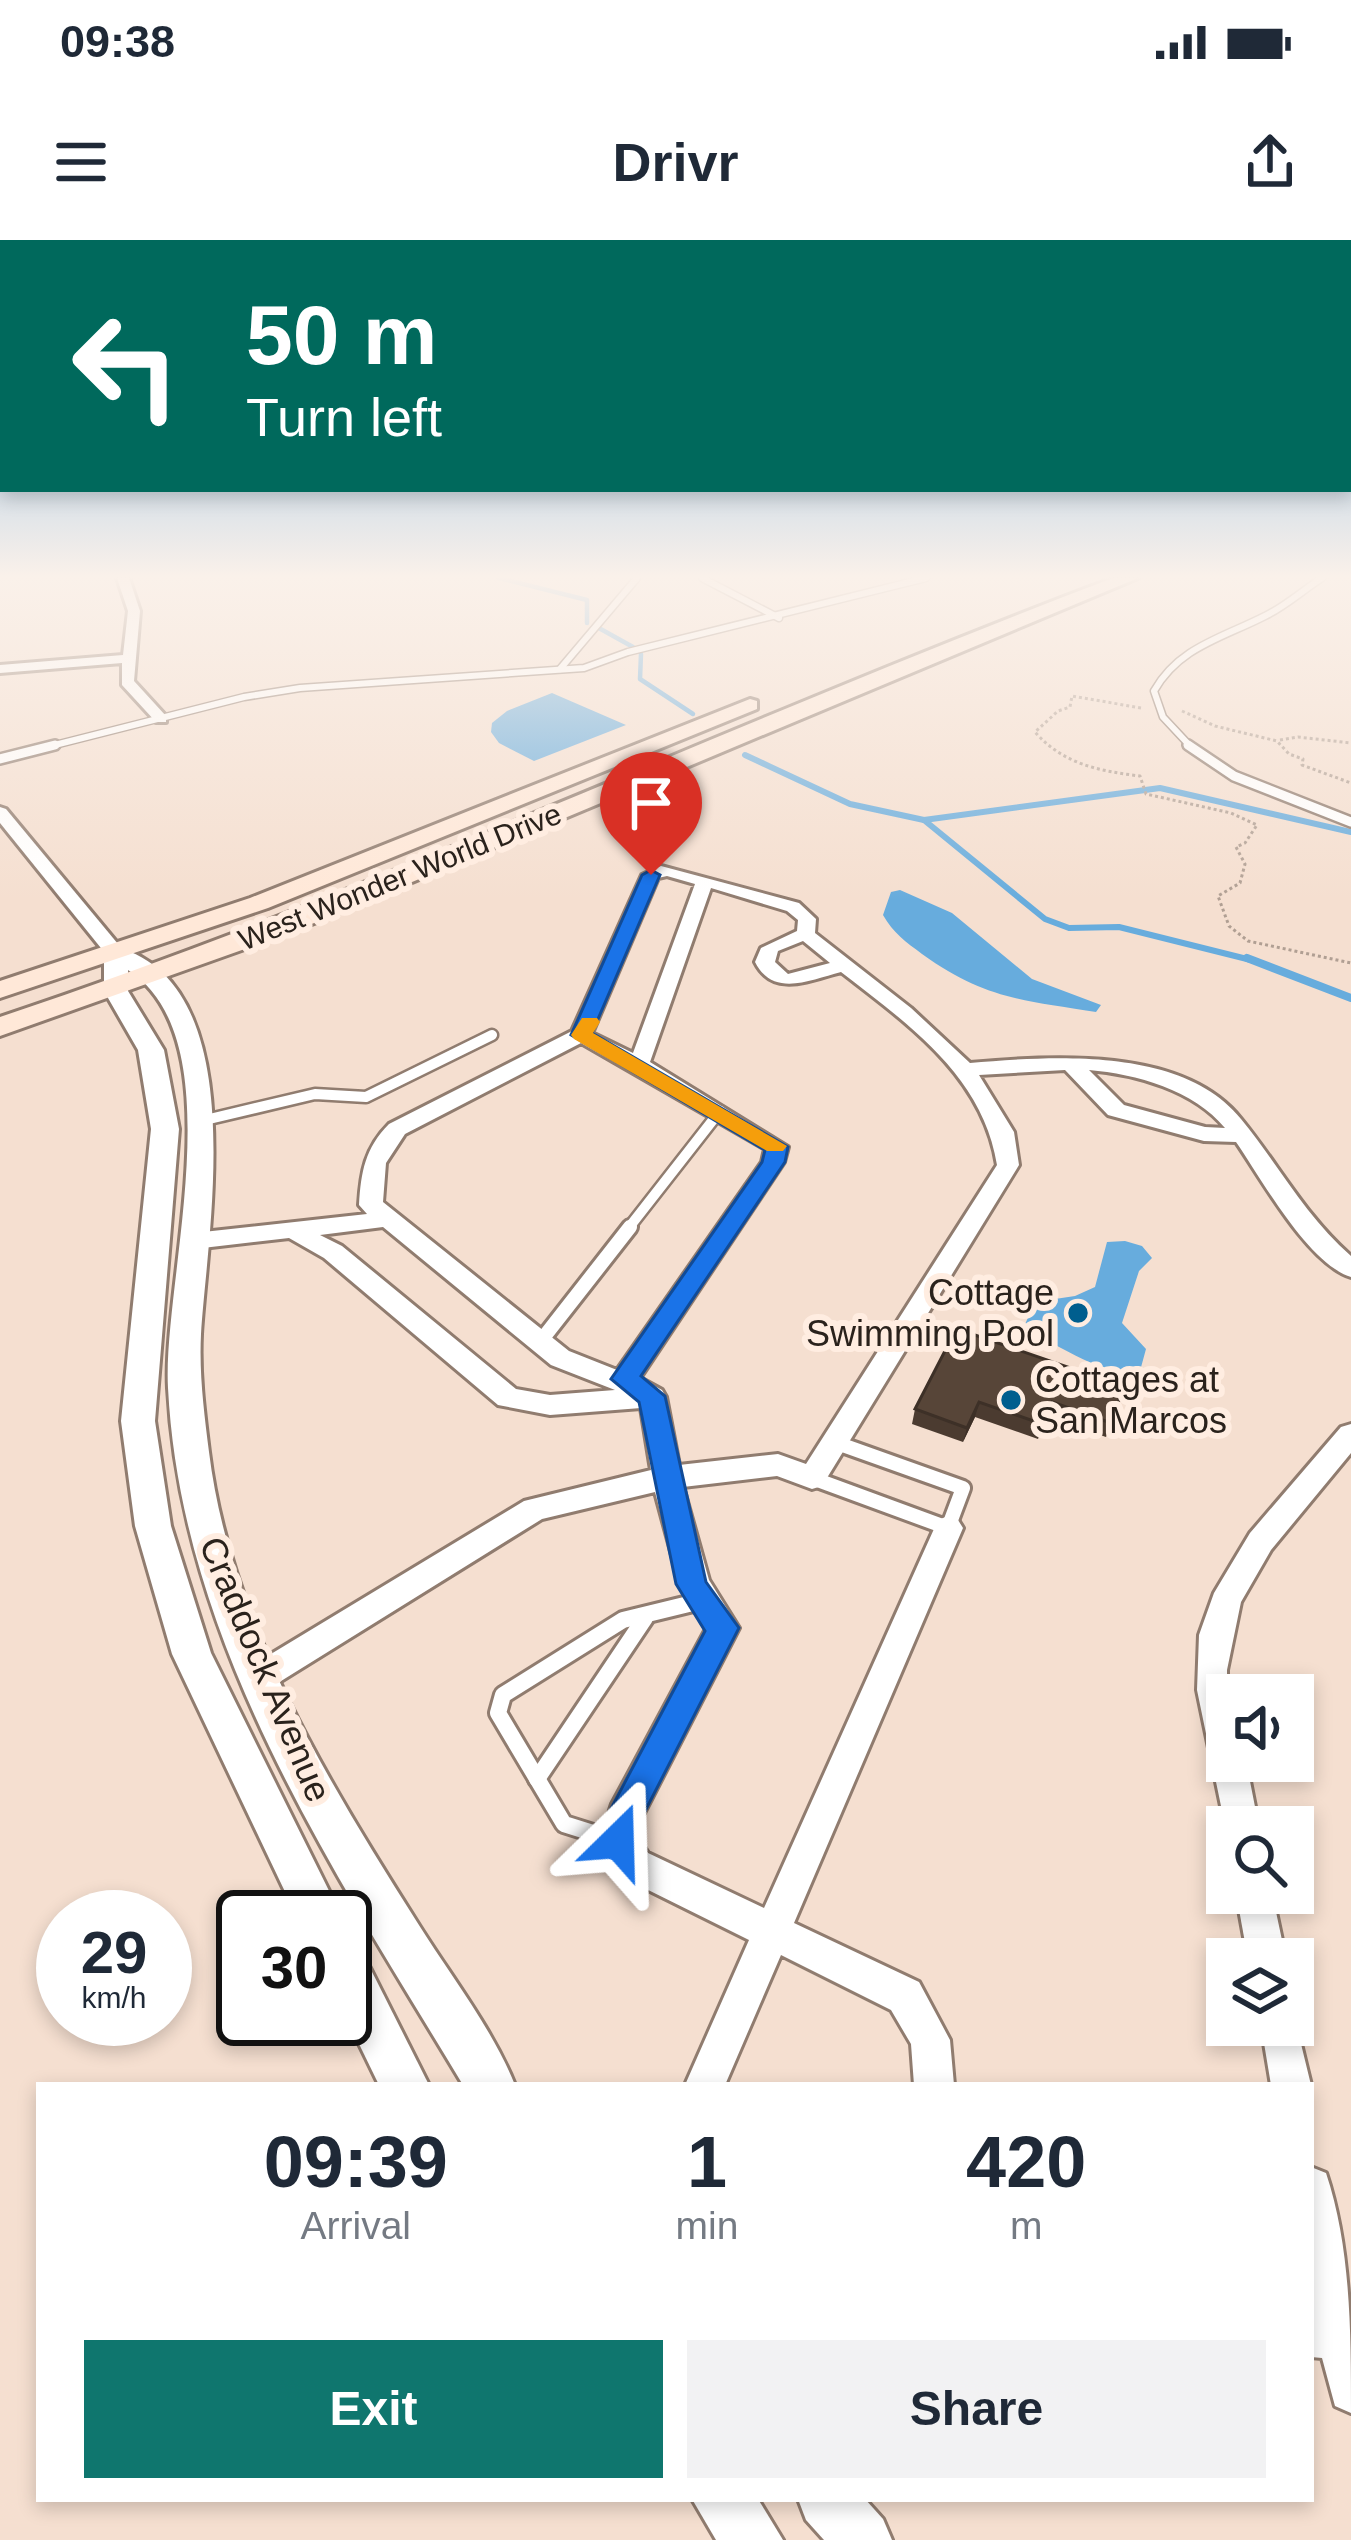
<!DOCTYPE html>
<style>
:root{--surface:#fff;--page:#f2f2f3;--text:#1f2937;--muted:#747a83;--accent:#0f766e}
body{margin:0;font-family:Helvetica,sans-serif;background:var(--page);color:var(--text);height:100vh;display:flex;flex-direction:column;font-size:45px;white-space:nowrap}
*{box-sizing:border-box;margin:0}
p{font-size:39px;color:var(--muted)}
.icon{flex:none;width:66px;height:66px;fill:none;stroke:currentColor;stroke-width:2;stroke-linecap:round;stroke-linejoin:round}
.map{position:relative;flex:1;overflow:hidden}
.sheet{position:absolute;left:36px;top:1842px;width:1278px;height:420px;display:flex;flex-direction:column;background:var(--surface);border-radius:0px;box-shadow:0 6px 18px #0003}
.sheet>*{flex:none}
.hud{position:absolute;left:0px;top:0px;width:1353px;height:252px;box-shadow:0 6px 18px #0003;background:#00695c;color:#fff;overflow:hidden}
.controls{position:absolute;left:1206px;top:1434px;display:grid;gap:24px}
.controls a{display:grid;place-items:center;width:108px;height:108px;border-radius:0px;background:var(--surface);box-shadow:0 6px 18px #0003;font-size:60px}
.speed{position:absolute;left:36px;top:1650px;display:flex;gap:24px;font-size:60px;font-weight:700;text-align:center}
.speed>*{display:grid;place-content:center;width:156px;height:156px;border-radius:50%;background:var(--surface);box-shadow:0 6px 18px #0003;line-height:1}
.speed small{font-size:30px;font-weight:400}
.speed .limit{border:6px solid #111;border-radius:18px;background:#fff;color:#111}
.pin{position:absolute;display:grid;place-items:center;width:102px;height:102px;color:#fff;margin:-123px -51px;border-radius:50% 50% 50% 0;rotate:-45deg;box-shadow:0 0 12px #0007}
.pin .icon{rotate:45deg}
.me{position:absolute;width:132px;margin:-66px;rotate:22deg;stroke-linejoin:round;filter:drop-shadow(0 0 9px #0008)}
.turn{display:flex;align-items:center;gap:42px;height:252px;padding:0 48px;font-size:54px}
.turn .icon{width:156px;height:156px;stroke-width:2.5}
.turn b{display:block;font-size:84px;line-height:102px}
.eta{display:flex;justify-content:space-evenly;align-items:center;height:204px;text-align:center}
.eta b{font-size:72px;font-weight:600;line-height:84px}
.primary-button{display:flex;gap:24px;margin-top:auto;padding:24px 48px}
.primary-button a{flex:1;height:138px;border-radius:0px;background:var(--accent);color:#fff;font-size:48px;font-weight:600;line-height:138px;text-align:center}
.primary-button a+a{background:var(--page);color:var(--text)}
.status{display:flex;justify-content:space-between;align-items:center;height:84px;padding:0 60px;background:var(--surface);direction:ltr}
.status svg{height:33px;fill:currentColor}
header{display:flex;justify-content:space-between;align-items:center;height:156px;padding:0 48px;background:var(--surface);font-size:54px;font-weight:600}
.map>svg:first-child{display:block}
.water{fill:#67acdd}
.lines{fill:none;stroke-linecap:round;stroke-linejoin:round}
.stream-far2{stroke:#67acdd;stroke-width:4.5}
.stream-far1{stroke:#67acdd;stroke-width:6}
.stream{stroke:#67acdd;stroke-width:8}
.service-far4-casing{stroke:#907c6f;stroke-width:9}
.service-far3-casing{stroke:#907c6f;stroke-width:14}
.service-far2-casing{stroke:#907c6f;stroke-width:15}
.service-far1-casing{stroke:#907c6f;stroke-width:20}
.service-casing{stroke:#907c6f;stroke-width:22}
.minor-casing{stroke:#907c6f;stroke-width:6}
.tertiary-casing{stroke:#907c6f;stroke-width:6}
.secondary-casing{stroke:#907c6f;stroke-width:6}
.path{stroke:#b09f93;stroke-width:3;stroke-dasharray:3 3;stroke-linecap:butt}
.service-far4{stroke:#fff;stroke-width:6}
.service-far3{stroke:#fff;stroke-width:9}
.service-far2{stroke:#fff;stroke-width:10}
.service-far1{stroke:#fff;stroke-width:14}
.service{stroke:#fff;stroke-width:16}
.minor{fill:#fff;fill-rule:evenodd}
.tertiary{fill:#fff;fill-rule:evenodd}
.secondary{fill:#ffe8d8;fill-rule:evenodd}
.wall{fill:#4b3b30}
.shaded-wall{fill:#3d3027}
.building{fill:#574538;stroke:#3d3027;stroke-width:3}
.route{fill:#1a73e8;stroke:#114b97;stroke-width:3}
.slow{fill:#f59e0b}
.poi-dot{fill:#005e8e;stroke:#ffede1;stroke-width:4.5}
.labels{text-anchor:middle;stroke-width:12;stroke-linejoin:round;paint-order:stroke}
.far-street-label{font-size:30px;fill:#2a221c;stroke:#ffede1}
.poi-label{font-size:36px;fill:#2a221c;stroke:#ffede1;text-anchor:end}
.street-label{font-size:36px;fill:#2a221c;stroke:#ffede1}
</style>
<div class="status"><b>09:38</b><svg viewBox="0 0 49 12"><path d="M0 12V9h3v3zM5 12V6h3v6zM10 12V3h3v9zM15 12V0h3v12zM26 1h20v11H26zM47 4h2v5h-2z"/></svg></div>
<header><svg class="icon" aria-label="menu" viewBox="0 0 24 24"><path d="M4 6h16M4 12h16M4 18h16"/></svg>Drivr<svg class="icon" aria-label="share" viewBox="0 0 24 24"><path d="M12 15V3M7 8l5-5 5 5M5 13v7h14v-7"/></svg></header>
<div class="map">
<svg width="1351" height="2300" viewBox="0 0 1351 2300">
<rect width="100%" height="100%" fill="#f5dfd0"/>
<g class="water">
<polygon points="552,453 626,485 534,521 499,503 491,492 492,483 507,471"/>
<path d="M900,650L952,673L1032,739L1101,765L1096,772C1022,760 985,759 922,714C906,702 893,693 883,675L891,652Z"/>
<path d="M1125,1001L1142,1006L1152,1018L1139,1031L1122,1083L1146,1109L1140,1131C1102,1139 1062,1103 1022,1091L1035,1062L1075,1056L1095,1047L1107,1002Z"/>
</g>
<g class="lines">
<g class="stream-far2">
<polyline points="499,338 587,360 587,383"/>
<polyline points="597,387 633,407"/>
<polyline points="641,414 640,439 693,474"/>
</g>
<g class="stream-far1">
<polyline points="745,515 850,564 924,580 1045,679 1069,688 1119,687 1255,721"/>
<polyline points="924,580 1160,548 1351,592"/>
</g>
<polyline class="stream" points="1247,718 1351,758"/>
<defs>
<g id="service-far4">
<polyline points="702,338 779,378"/>
<polyline points="560,429 637,338"/>
<polyline points="43,508 244,457 300,448 584,428 628,412 926,338"/>
<path d="M1192,508L1163,477L1154,451C1179,407 1222,398 1265,376C1286,366 1303,350 1322,338"/>
</g>
<g id="service-far3">
<polyline points="1188,505 1234,536 1351,582"/>
<polyline points="0,519 55,505"/>
</g>
<g id="service-far2">
<polyline points="201,881 315,854 366,857 492,795"/>
<polyline points="627,990 720,871"/>
</g>
<g id="service-far1">
<polyline points="540,1102 630,987"/>
<polyline points="812,1238 948,1288 963,1248 834,1202"/>
</g>
<g id="service">
<polyline points="537,1539 645,1378"/>
<polyline points="618,1601 564,1584 498,1473 503,1455 623,1380 701,1361"/>
</g>
<g id="minor">
<polygon points="117,338 129,338 140,371 134,441 166,476 166,482 156,482 122,445 122,423 0,433 0,425 123,415 128,371"/>
<polygon points="0,567 6,569 123,710 123,718 109,718 0,583"/>
<path d="M661,626L799,663L816,679L815,693L911,768L970,823C1051,816 1183,806 1241,879C1278,924 1306,977 1351,1016V1037C1308,1024 1261,938 1236,902L1204,901L1108,875L1065,830L979,835L1014,892L1019,925L822,1246L812,1249L777,1236L683,1247L709,1340L739,1388L641,1579L637,1597L648,1613L764,1668L938,1280L948,1276L958,1280L963,1288L794,1683L919,1742L950,1800L954,1845H914L911,1804L891,1770L781,1715L725,1845H685L749,1700L622,1637L600,1601L612,1564L706,1389L679,1341L655,1252L542,1279L273,1446L262,1450L251,1446L246,1436L251,1426L524,1261L651,1230L641,1168L550,1175L498,1165L324,1018L289,998L194,1009L182,1001L194,993L367,974L359,965C361,932 365,908 389,884L572,791L642,635ZM667,636L695,644L633,813L592,793L658,638ZM711,648L787,671L798,680L797,691L761,708L755,722C773,758 810,740 841,732C908,784 983,836 997,925L806,1224L778,1214L679,1225L666,1157L662,1150L640,1138L784,922L788,907L650,822ZM803,701L830,723L788,734L775,722L778,711ZM581,803L765,909L762,922L617,1130L569,1111L383,962L386,923L405,894ZM1089,830C1136,834 1194,850 1225,888L1205,887L1124,865ZM383,987L551,1125L615,1150L550,1155L516,1149L342,1006L320,995Z"/>
<polygon points="1351,1184 1351,1213 1271,1310 1241,1362 1227,1430 1227,1521 1246,1521 1259,1587 1227,1587 1227,1595 1197,1450 1199,1395 1214,1353 1250,1293 1341,1187"/>
<polygon points="1236,1653 1272,1653 1286,1719 1248,1719"/>
<polygon points="1293,1771 1311,1845 1271,1845 1261,1785 1293,1785"/>
<path d="M1311,1927L1326,1933C1351,2008 1351,2093 1351,2173L1335,2166L1322,2118L1311,2117Z"/>
</g>
<g id="tertiary">
<path d="M116,707C254,744 207,992 201,1094C199,1134 204,1172 209,1212C230,1382 327,1540 417,1682C450,1735 492,1788 515,1845H463C335,1632 181,1405 168,1148C162,1041 237,800 128,730V751L164,810L179,889L155,1181L171,1286L211,1413L342,1677H297L172,1414L135,1286L121,1181L151,889L138,810L104,751V714Z"/>
<polygon points="345,1703 361,1710 429,1845 379,1845 345,1775"/>
<polygon points="692,2259 758,2259 783,2300 716,2300"/>
<polygon points="798,2259 865,2259 883,2279 892,2300 824,2300 806,2280"/>
</g>
<g id="secondary">
<path d="M1113,338H1138L295,691L0,796V777C379,651 740,479 1113,338Z"/>
<polygon points="750,459 757,461 757,469 268,668 0,758 0,741 250,658"/>
</g>
</defs>
<use href="#service-far4" class="service-far4-casing"/>
<use href="#service-far3" class="service-far3-casing"/>
<use href="#service-far2" class="service-far2-casing"/>
<use href="#service-far1" class="service-far1-casing"/>
<use href="#service" class="service-casing"/>
<use href="#minor" class="minor-casing"/>
<use href="#tertiary" class="tertiary-casing"/>
<use href="#secondary" class="secondary-casing"/>
<g class="path">
<path d="M1141,468L1072,456L1070,467L1058,471L1035,492C1063,524 1099,531 1140,536L1146,554L1231,573L1257,585L1245,603L1236,607L1245,624L1240,643L1218,656L1229,686L1248,701L1351,723"/>
<polyline points="1182,471 1215,486 1277,501 1289,514 1303,519 1302,525 1351,543"/>
<polyline points="1280,500 1298,497 1351,503"/>
</g>
<use href="#service-far4" class="service-far4"/>
<use href="#service-far3" class="service-far3"/>
<use href="#service-far2" class="service-far2"/>
<use href="#service-far1" class="service-far1"/>
<use href="#service" class="service"/>
<use href="#minor" class="minor"/>
<use href="#tertiary" class="tertiary"/>
<use href="#secondary" class="secondary"/>
</g>
<polygon class="wall" points="1082,1139 1122,1152 1106,1197 1047,1177 1038,1199 975,1177 963,1202 912,1184 915,1169"/>
<polygon class="shaded-wall" points="979,1162 975,1177 963,1202 967,1188"/>
<polygon class="building" points="972,1094 1079,1131 1082,1139 1122,1152 1111,1183 1052,1162 1042,1184 979,1162 967,1188 915,1169 949,1103 966,1105"/>
<linearGradient id="sky" x2="0" y2="1"><stop stop-color="#74b1e4"/><stop offset="0.51" stop-color="#faf1ea"/><stop offset="1" stop-color="#faf1ea" stop-opacity="0"/></linearGradient>
<rect width="1351" height="660" fill="url(#sky)"/>
<polygon class="route" points="651,630 660,635 592,793 788,907 785,922 641,1136 665,1156 706,1342 739,1388 641,1579 630,1613 618,1618 605,1613 600,1601 607,1576 705,1391 676,1344 639,1162 611,1139 762,922 765,910 571,795 642,635"/>
<polygon class="slow" points="582,778 597,778 600,782 593,793 787,906 783,911 767,911 574,799 571,795"/>
<g class="poi-dot">
<circle cx="1078" cy="1073" r="12"/>
<circle cx="1011" cy="1160" r="12"/>
</g>
<g class="labels">
<g class="far-street-label">
<text transform="translate(400 637) rotate(-22)" y="10">West Wonder World Drive</text>
</g>
<g class="poi-label">
<text x="1054" y="1065">Cottage<tspan x="1054" dy="41">Swimming Pool</tspan></text>
<text x="1035" y="1152" text-anchor="start">Cottages at<tspan x="1035" dy="41">San Marcos</tspan></text>
</g>
<g class="street-label">
<text transform="translate(266 1429) rotate(67)" y="13">Craddock Avenue</text>
</g>
</g>
</svg>
<div class="controls">
<a><svg class="icon" aria-label="sound" viewBox="0 0 24 24"><path d="M4 9h4l5-4v14l-5-4H4zM17 9q2 3 0 6"/></svg></a>
<a><svg class="icon" aria-label="search" viewBox="0 0 24 24"><circle cx="10" cy="10" r="6"/><path d="M15 15l6 6"/></svg></a>
<a><svg class="icon" aria-label="layers" viewBox="0 0 24 24"><path d="M12 4l9 5-9 5-9-5zM3 14l9 5 9-5"/></svg></a>
</div>
<div class="speed"><div>29<small>km/h</small></div><div class="limit">30</div></div>
<div class="pin" style="left:651px;top:635px;background:#d93025"><svg class="icon" aria-label="arrive" viewBox="0 0 24 24"><path d="M6 21V4h12l-3 4 3 4H6"/></svg></div>
<svg class="me" style="left:618px;top:1601px" viewBox="-20 -20 40 40"><path d="M0-17L14 15 0 8-14 15z" fill="#1a73e8" stroke="#fff" stroke-width="4"/></svg>
<div class="hud">
<div class="turn"><svg class="icon" aria-label="left" viewBox="0 0 24 24"><path d="M17 20v-9H6M10 6l-5 5 5 5"/></svg><div><b>50 m</b>Turn left</div></div>
</div>
<section class="sheet">
<div class="eta">
<div><b>09:39</b><p>Arrival</p></div>
<div><b>1</b><p>min</p></div>
<div><b>420</b><p>m</p></div>
</div>
<div class="primary-button"><a>Exit</a><a>Share</a></div>
</section>
</div>
